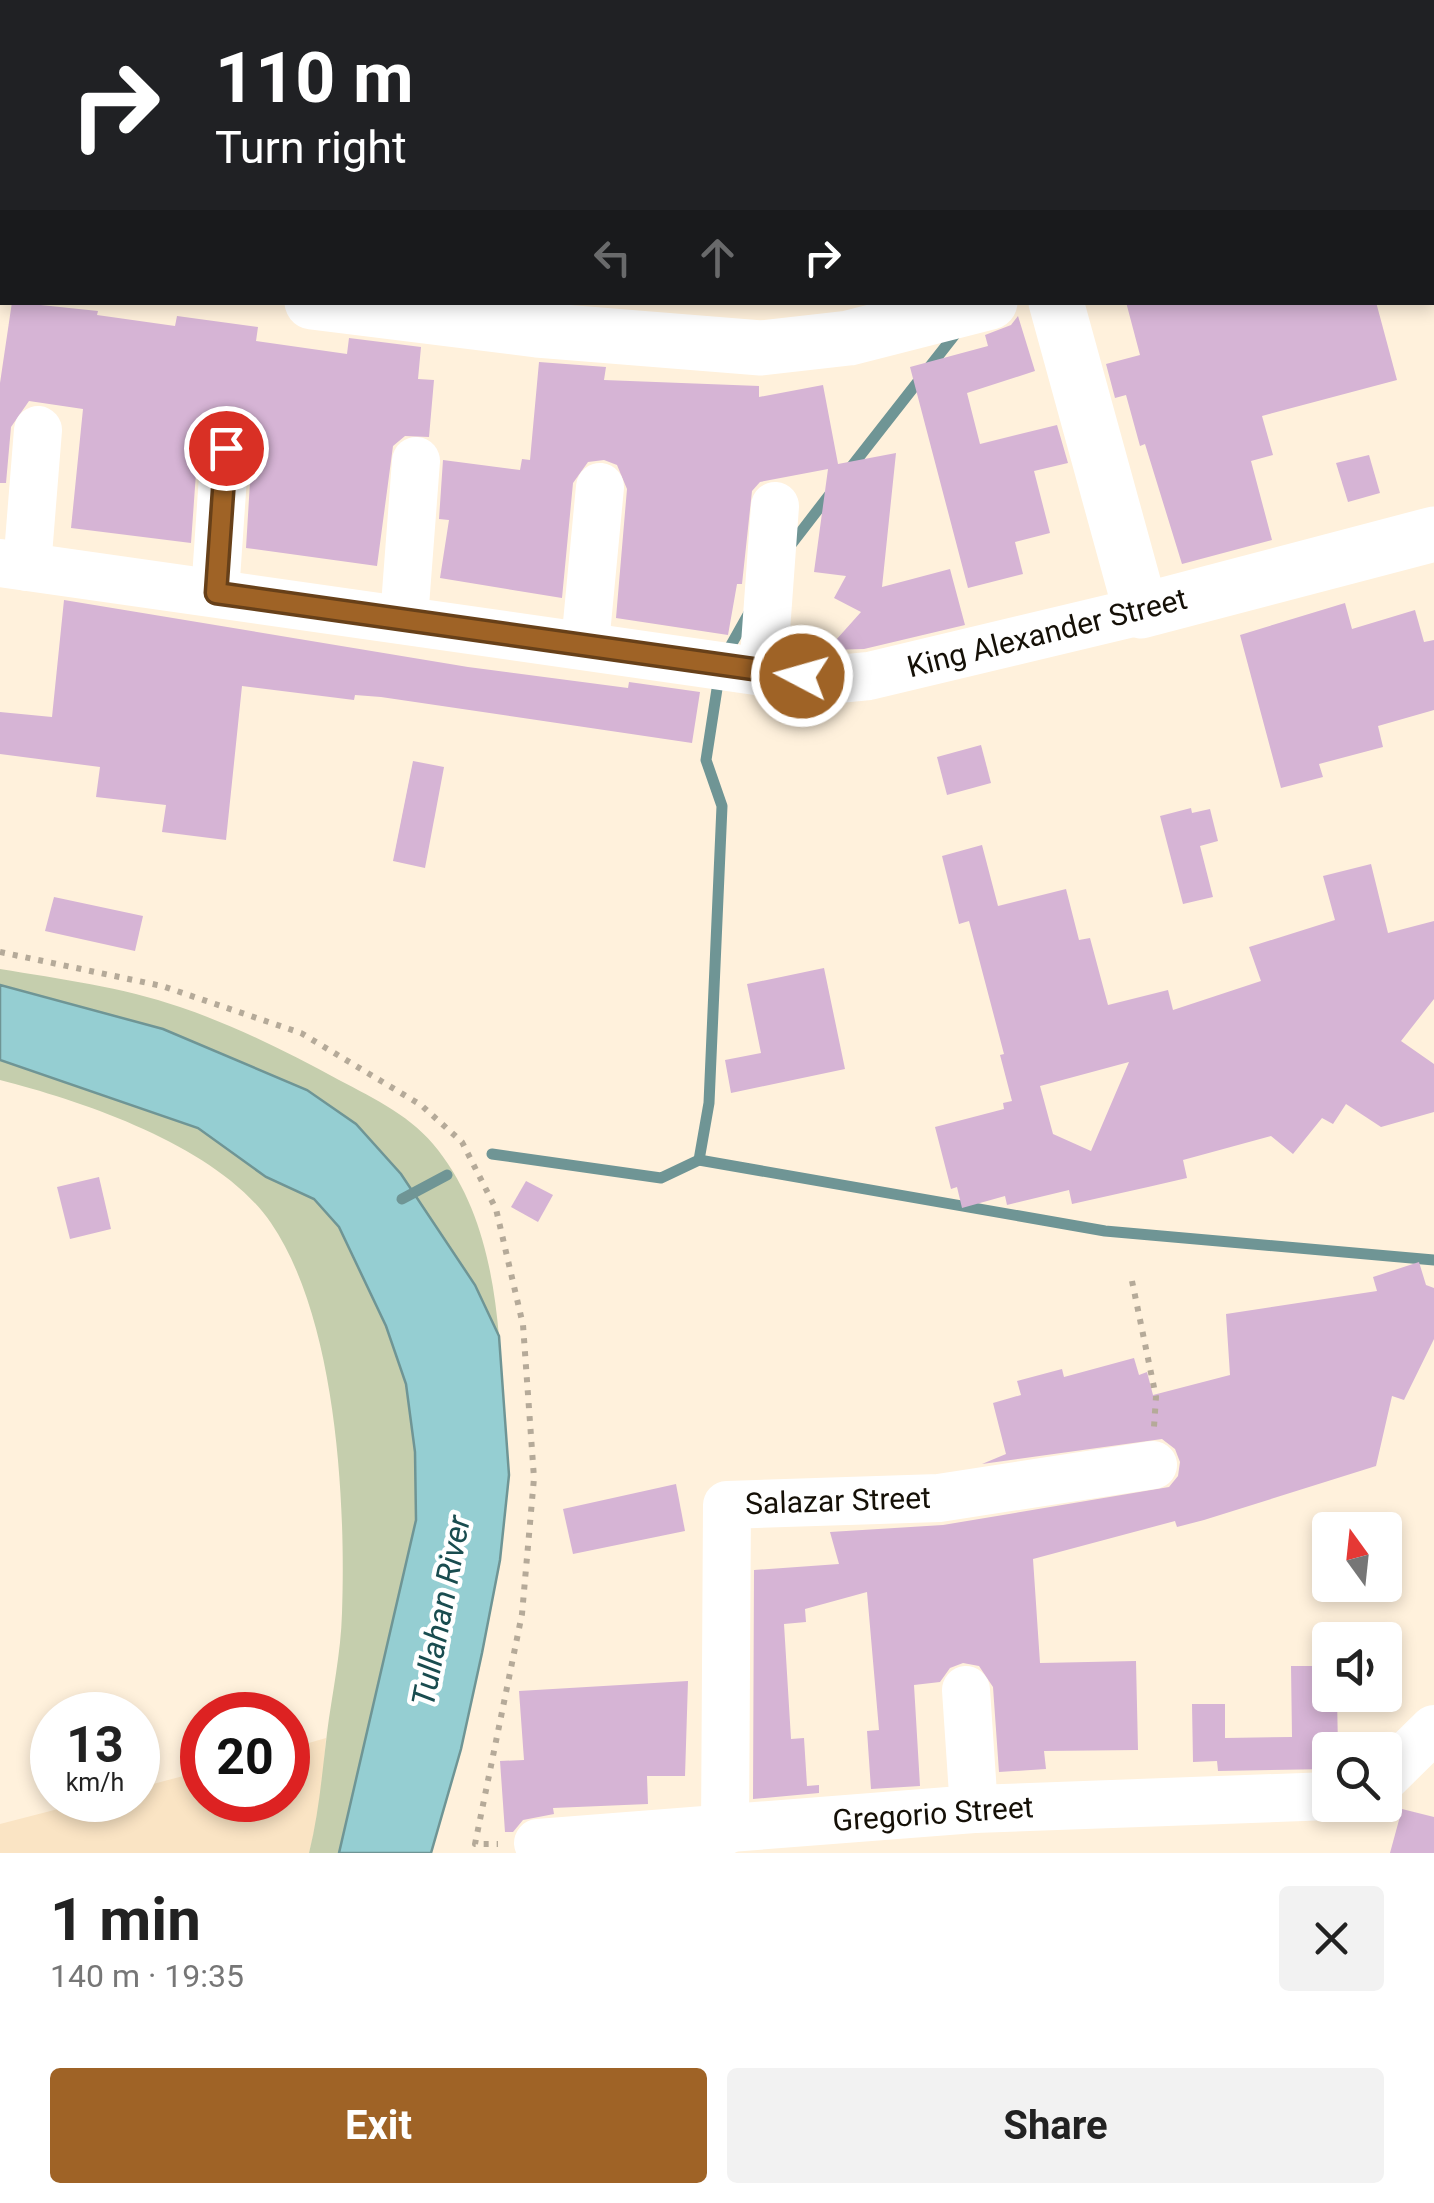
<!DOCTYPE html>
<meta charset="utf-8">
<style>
:root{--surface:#fff;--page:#f2f2f2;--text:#222;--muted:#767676;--accent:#9f6326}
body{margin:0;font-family:Roboto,sans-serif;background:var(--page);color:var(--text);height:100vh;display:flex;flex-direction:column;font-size:38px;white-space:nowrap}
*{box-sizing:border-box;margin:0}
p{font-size:32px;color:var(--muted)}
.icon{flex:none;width:55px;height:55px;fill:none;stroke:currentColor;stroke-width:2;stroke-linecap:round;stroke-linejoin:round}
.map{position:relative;height:1853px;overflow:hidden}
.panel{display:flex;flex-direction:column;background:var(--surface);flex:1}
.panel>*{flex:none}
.top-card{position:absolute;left:0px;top:0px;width:1435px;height:305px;box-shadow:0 5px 15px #0003;background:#202124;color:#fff;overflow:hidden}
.needle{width:65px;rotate:345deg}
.buttons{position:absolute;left:1312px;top:1512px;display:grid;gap:20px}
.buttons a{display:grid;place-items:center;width:90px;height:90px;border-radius:10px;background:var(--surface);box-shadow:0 5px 15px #0003;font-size:50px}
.speed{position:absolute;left:30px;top:1692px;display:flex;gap:20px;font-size:50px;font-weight:700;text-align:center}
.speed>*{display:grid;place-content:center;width:130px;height:130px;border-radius:50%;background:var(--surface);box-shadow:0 5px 15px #0003;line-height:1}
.speed small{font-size:25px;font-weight:400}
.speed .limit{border:15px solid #d22;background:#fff;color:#111}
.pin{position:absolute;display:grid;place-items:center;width:85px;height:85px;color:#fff;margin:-42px;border:5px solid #fff;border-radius:50%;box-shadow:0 2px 10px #0007}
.me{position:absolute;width:110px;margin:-55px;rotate:276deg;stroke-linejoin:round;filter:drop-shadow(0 0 8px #0008)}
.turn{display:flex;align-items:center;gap:35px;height:210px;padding:0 50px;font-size:45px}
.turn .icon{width:130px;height:130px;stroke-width:2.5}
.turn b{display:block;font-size:70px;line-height:85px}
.lanes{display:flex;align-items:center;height:95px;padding:0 50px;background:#0003;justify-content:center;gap:50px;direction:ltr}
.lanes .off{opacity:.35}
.round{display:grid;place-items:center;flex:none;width:105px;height:105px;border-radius:10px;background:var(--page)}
.head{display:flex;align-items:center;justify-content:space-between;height:170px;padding:0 50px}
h1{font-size:60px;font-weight:700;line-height:75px}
.cta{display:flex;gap:20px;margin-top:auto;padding:20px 50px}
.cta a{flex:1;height:115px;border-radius:10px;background:var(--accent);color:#fff;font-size:40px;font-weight:700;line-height:115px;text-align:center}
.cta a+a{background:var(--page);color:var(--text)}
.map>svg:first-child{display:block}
.built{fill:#fae4c4}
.green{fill:#c5cead}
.water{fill:#95ced2;stroke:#6f9595;stroke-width:2.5}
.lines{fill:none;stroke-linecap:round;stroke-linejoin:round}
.stream{stroke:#6f9595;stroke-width:11}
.building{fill:#d6b4d5;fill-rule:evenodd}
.path{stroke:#b5aa99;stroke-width:6;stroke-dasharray:5 8;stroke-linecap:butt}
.minor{stroke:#fff;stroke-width:48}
.major{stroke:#fff;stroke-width:55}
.route-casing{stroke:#674019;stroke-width:25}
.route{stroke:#9f6326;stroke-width:18}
.labels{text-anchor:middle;stroke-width:9;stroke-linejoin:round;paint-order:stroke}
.street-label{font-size:30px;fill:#151007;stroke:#fff}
.water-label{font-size:32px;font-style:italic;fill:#194c4f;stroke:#fff}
</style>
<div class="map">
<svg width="1434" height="1853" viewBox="0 0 1434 1853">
<rect width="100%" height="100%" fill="#fff1dc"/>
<polygon class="built" points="326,1738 321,1804 309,1853 0,1853 0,1824 93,1800 138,1800 138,1788 202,1771 202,1800 288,1800 288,1749"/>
<g class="green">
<path d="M0,969C60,979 122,987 180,1007C236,1026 287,1052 339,1080C375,1099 413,1117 438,1150C480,1204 493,1270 499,1336L475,1285L438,1229L401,1174L356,1124L307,1090L163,1029L0,985Z"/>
<path d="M0,1060L198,1128L267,1177L314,1199L339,1227L386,1326L406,1384L415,1452L416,1520L339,1853H309C319,1813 322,1774 327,1733C332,1694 341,1653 342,1613C346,1499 336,1318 271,1223C219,1147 86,1102 0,1080Z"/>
</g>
<polygon class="water" points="0,985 163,1029 307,1090 356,1124 401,1174 475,1285 499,1336 509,1475 500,1560 482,1653 461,1749 431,1853 339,1853 416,1520 415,1452 406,1384 386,1326 339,1227 314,1199 266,1177 198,1128 0,1060"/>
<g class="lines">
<g class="stream">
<polyline points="1063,2 1063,0"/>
<polyline points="848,471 960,328"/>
<polyline points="790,546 830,494"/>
<polyline points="726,654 749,613"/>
<polyline points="492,1154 661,1178 699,1160 709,1103 722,806 706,760 719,676"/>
<polyline points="699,1160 1105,1231 1434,1260"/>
<polyline points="402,1199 447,1175"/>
</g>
</g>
<g class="building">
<polygon points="12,302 98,311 97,315 175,326 177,316 258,327 256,341 347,354 349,338 421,347 418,379 434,380 429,437 405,436 393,446 377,566 246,548 252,449 249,435 228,421 212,424 198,445 191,543 71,528 83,409 29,401 11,427 6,483 0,483 0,383"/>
<polygon points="1126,302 1376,302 1397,380 1262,416 1273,455 1251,461 1272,540 1182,564 1145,444 1140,446 1126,395 1115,398 1106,364 1140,355"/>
<polygon points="1018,316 1035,371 967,393 980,444 1057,425 1068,463 1034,471 1050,533 1015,542 1023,574 968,588 910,367 988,346 985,335 1011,325"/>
<polygon points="539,362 606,367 604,380 759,386 759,397 823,385 838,464 896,453 882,587 950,569 965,625 864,649 827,650 861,612 834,598 846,576 814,572 828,469 760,482 752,491 742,584 737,584 728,635 616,618 627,489 617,465 604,460 588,462 573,483 562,598 440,578 449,520 439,519 443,460 520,470 522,459 530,460"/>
<polygon points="1369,455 1380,493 1348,502 1336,463"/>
<polygon points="64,600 468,667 628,688 629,682 700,692 692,743 381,697 355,695 354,700 242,686 226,840 162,832 166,805 96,797 100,767 0,754 0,712 52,717"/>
<polygon points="1345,603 1352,629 1415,610 1424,642 1434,640 1434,710 1378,726 1383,747 1319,764 1323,777 1281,788 1240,635"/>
<polygon points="981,745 991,783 947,795 937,757"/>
<polygon points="413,761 444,767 425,868 393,861"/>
<polygon points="1191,808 1192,813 1210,809 1218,841 1200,846 1213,897 1183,904 1160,816"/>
<path d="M982,845L998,906L1066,889L1079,940L1090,938L1108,1005L1168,990L1173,1010L1261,981L1249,947L1335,920L1323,876L1371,864L1388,933L1434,921V999L1401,1041L1434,1064V1112L1381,1127L1346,1104L1333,1124L1322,1118L1293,1154L1271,1136L1183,1160L1187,1178L1148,1187L1072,1204L1069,1190L1007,1205L1005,1196L962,1208L957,1187L951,1189L935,1127L1004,1109L1003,1103L1012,1101L1000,1055L1004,1054L969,921L959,924L942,856ZM1129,1062L1091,1151L1053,1134L1040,1086Z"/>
<polygon points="54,897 143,916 135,951 45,931"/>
<polygon points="824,968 845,1069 731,1093 725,1060 761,1053 747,984"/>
<polygon points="99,1177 111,1229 70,1239 57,1187"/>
<polygon points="526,1181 553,1195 538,1222 511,1207"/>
<polygon points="1419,1262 1426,1285 1434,1288 1434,1339 1404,1400 1392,1396 1376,1466 1204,1520 1177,1527 1175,1521 1033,1559 1040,1663 1136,1661 1138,1750 1044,1751 1046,1769 999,1772 993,1687 979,1666 963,1663 950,1668 940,1682 914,1685 920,1786 871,1789 867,1731 879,1730 867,1592 805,1609 806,1622 784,1624 791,1739 804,1738 807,1786 819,1785 819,1793 753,1799 754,1570 839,1564 830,1532 943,1525 1169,1487 1178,1476 1180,1462 1175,1449 1162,1439 982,1464 1006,1454 993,1403 1021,1395 1017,1381 1062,1369 1064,1377 1134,1358 1139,1375 1147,1372 1153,1395 1230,1375 1226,1314 1377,1291 1373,1277"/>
<polygon points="676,1484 685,1531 573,1554 563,1509"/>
<polygon points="1291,1666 1330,1666 1330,1695 1337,1695 1338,1750 1330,1750 1330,1769 1218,1771 1217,1761 1193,1762 1192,1704 1225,1704 1225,1738 1292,1737"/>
<polygon points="688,1681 685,1776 647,1776 648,1804 553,1808 554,1814 523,1820 513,1832 505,1832 500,1761 524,1760 519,1691"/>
<polygon points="1402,1809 1434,1817 1434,1853 1390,1853"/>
</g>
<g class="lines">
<g class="path">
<polyline points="0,952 162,986 301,1033 421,1105 462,1142 496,1209 523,1325 534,1478 522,1614 475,1844 498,1844"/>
<polyline points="1132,1281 1156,1397 1154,1427"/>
</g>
<g class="minor">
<polyline points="252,0 263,2"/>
<polyline points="384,0 386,2"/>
<polyline points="771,2 772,0"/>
<polyline points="1432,256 1434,261"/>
<polyline points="0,563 763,672 838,679 869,676 1141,611"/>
<polyline points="27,567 38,430"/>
<polyline points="215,593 225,448"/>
<polyline points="404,619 416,461"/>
<polyline points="585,644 600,487"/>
<polyline points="763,672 775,506"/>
<polyline points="966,1690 974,1809"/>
<polyline points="1385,1777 1434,1729"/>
<polyline points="725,1831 727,1505 939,1498 1153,1465"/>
<polyline points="538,1843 974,1809 1330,1796"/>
</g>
<g class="major">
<polyline points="0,261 2,261"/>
<polyline points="312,302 537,330 761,348 849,338 990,302"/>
<polyline points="1056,302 1141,611 1434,534"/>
</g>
</g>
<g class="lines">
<defs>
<polyline id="route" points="226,448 216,593 802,676"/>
</defs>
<use href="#route" class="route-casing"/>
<use href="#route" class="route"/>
</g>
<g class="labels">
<g class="street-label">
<text transform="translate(1047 633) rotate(-14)" y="10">King Alexander Street</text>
<text transform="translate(838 1501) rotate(-2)" y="10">Salazar Street</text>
<text transform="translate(933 1814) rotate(-4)" y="10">Gregorio Street</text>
</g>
<g class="water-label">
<text transform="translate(441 1611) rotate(-79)" y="11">Tullahan River</text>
</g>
</g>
</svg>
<div class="buttons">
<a><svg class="needle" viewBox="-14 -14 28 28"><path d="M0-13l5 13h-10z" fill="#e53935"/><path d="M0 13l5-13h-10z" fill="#767676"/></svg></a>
<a><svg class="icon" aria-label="sound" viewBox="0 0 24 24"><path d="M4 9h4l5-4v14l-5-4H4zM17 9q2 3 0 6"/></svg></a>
<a><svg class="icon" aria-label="search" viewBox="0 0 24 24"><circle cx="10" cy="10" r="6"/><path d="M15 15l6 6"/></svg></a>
</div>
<div class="speed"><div>13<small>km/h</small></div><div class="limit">20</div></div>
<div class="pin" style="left:226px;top:448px;background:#d93025"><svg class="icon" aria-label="arrive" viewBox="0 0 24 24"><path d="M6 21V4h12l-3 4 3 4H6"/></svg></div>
<svg class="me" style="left:802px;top:676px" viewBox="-20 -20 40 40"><circle r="17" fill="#9f6326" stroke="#fff" stroke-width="3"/><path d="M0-11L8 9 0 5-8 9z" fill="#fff"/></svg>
<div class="top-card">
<div class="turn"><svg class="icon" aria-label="right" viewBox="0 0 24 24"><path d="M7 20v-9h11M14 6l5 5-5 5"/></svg><div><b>110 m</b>Turn right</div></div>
<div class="lanes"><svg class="icon off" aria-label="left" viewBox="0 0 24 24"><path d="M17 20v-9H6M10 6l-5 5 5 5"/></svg><svg class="icon off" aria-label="ahead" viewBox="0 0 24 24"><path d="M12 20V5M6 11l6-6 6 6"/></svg><svg class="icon" aria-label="right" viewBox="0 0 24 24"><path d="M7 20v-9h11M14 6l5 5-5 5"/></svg></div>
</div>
</div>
<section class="panel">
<div class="head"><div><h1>1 min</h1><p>140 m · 19:35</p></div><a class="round"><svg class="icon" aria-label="close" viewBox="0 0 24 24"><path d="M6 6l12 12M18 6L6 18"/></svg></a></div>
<div class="cta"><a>Exit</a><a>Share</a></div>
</section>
